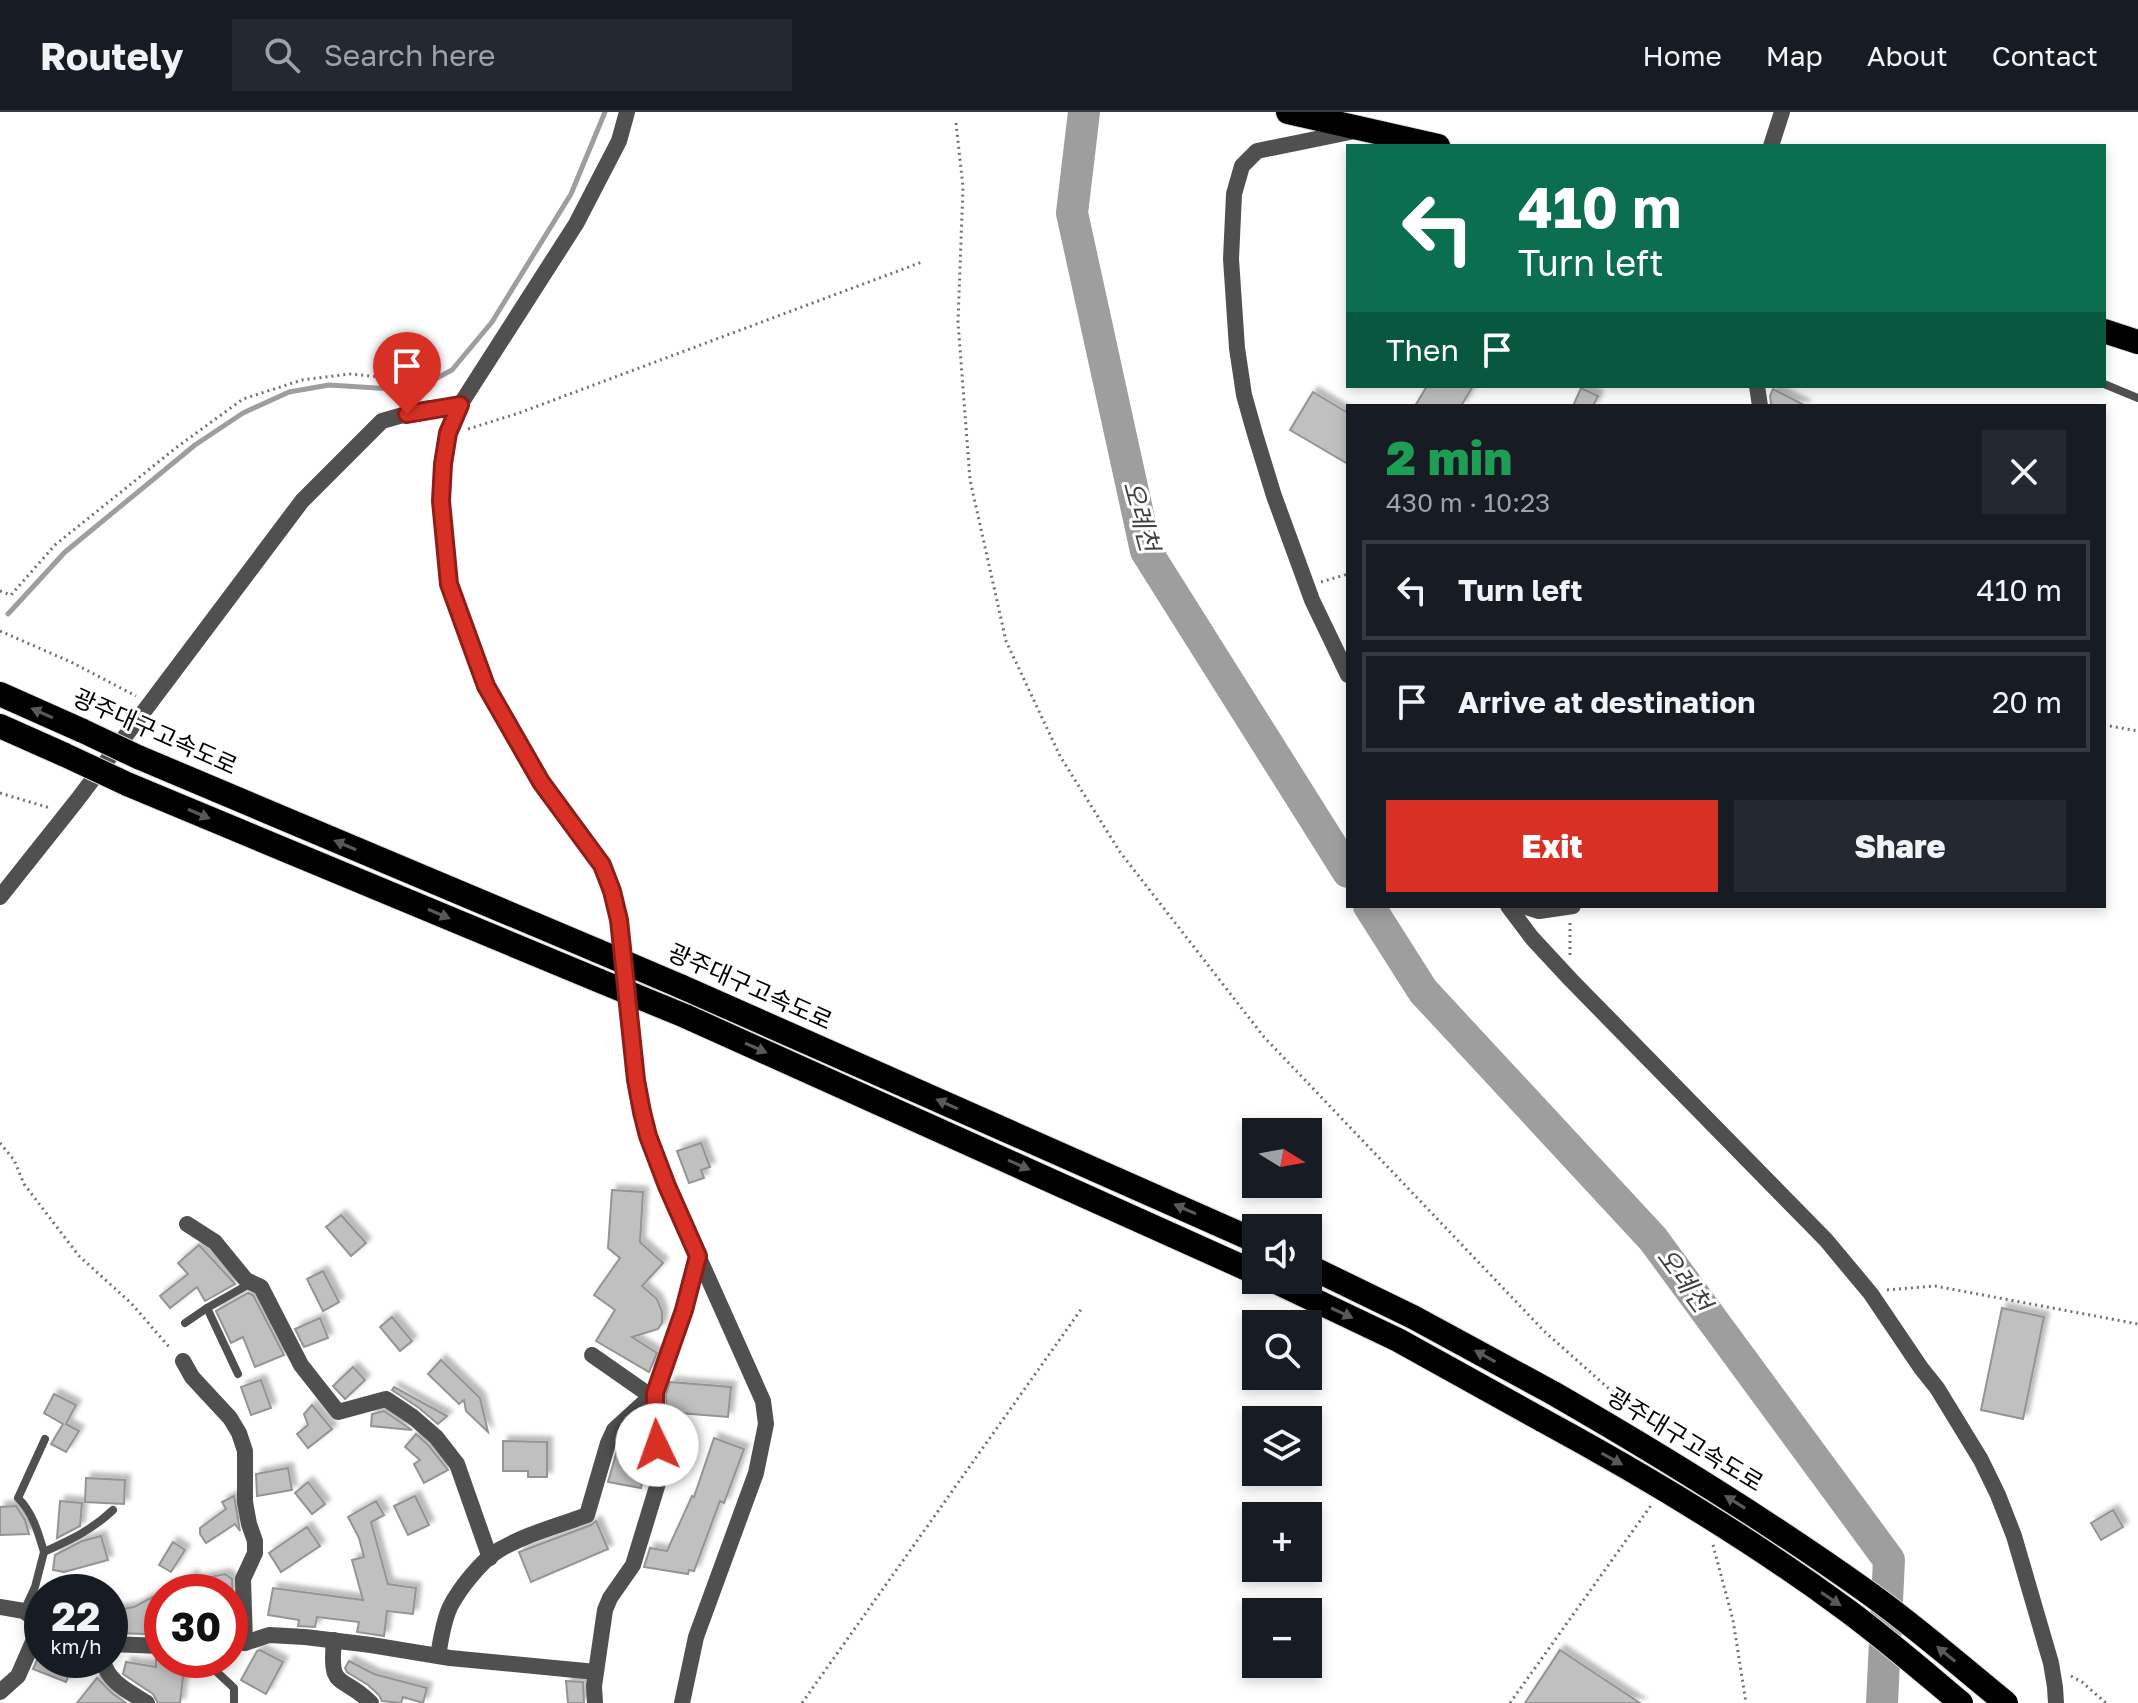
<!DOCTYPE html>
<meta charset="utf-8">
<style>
:root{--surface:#171b24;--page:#242831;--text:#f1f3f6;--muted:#9ea1a6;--line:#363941;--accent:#d93025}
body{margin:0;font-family:"Golos Text","Noto Sans KR",sans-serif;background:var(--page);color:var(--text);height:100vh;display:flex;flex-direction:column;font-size:30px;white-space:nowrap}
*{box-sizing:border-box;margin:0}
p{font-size:26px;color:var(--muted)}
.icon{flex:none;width:44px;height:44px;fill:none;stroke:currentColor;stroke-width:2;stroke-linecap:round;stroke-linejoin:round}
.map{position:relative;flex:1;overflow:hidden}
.panel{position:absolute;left:1346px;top:292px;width:760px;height:504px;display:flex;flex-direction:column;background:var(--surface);border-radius:0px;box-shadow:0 4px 12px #0003}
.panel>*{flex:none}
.banner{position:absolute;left:1346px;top:32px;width:760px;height:244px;border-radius:0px;box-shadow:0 4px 12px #0003;background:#0b6e4f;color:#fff;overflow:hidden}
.needle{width:52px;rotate:101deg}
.buttons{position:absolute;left:1242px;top:1006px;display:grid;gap:16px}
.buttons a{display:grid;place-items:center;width:80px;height:80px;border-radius:0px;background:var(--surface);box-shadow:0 4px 12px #0003;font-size:40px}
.speed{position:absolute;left:24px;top:1462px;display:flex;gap:16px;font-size:40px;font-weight:700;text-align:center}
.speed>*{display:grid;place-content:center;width:104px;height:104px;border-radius:50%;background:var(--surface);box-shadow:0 4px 12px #0003;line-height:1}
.speed small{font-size:20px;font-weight:400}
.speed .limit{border:12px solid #d22;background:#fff;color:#111}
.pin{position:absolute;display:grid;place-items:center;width:68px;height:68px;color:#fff;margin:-82px -34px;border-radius:50% 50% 50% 0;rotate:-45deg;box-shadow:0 0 8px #0007}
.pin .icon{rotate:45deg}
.me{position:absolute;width:88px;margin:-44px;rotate:357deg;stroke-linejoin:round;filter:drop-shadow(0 0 6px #0008)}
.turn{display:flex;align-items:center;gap:28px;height:168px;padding:0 40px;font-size:36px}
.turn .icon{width:104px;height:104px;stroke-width:2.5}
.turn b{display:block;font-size:56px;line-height:68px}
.then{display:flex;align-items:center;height:76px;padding:0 40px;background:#0003;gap:16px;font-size:30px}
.round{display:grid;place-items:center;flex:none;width:84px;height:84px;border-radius:0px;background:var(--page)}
.headline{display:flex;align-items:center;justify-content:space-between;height:136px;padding:0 40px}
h1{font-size:48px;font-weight:800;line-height:60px;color:#1e9e55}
.cta{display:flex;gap:16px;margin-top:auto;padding:16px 40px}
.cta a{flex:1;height:92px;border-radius:0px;background:var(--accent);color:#fff;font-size:32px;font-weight:800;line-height:92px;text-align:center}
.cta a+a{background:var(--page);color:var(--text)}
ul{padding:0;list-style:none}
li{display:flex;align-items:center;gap:24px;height:100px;margin:0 16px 12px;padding:0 24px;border:4px solid var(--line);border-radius:0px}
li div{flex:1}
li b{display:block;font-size:30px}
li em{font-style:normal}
header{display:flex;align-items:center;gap:48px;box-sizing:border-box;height:112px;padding:0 40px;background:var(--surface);border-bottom:2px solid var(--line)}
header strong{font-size:38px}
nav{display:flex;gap:44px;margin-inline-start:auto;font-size:28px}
.search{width:560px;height:72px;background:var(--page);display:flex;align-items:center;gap:20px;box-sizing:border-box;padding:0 28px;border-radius:0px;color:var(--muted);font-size:30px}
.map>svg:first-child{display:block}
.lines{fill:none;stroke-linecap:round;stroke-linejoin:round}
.stream{stroke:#9e9e9e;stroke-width:5}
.river{stroke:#9e9e9e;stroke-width:32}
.building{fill:#c0c0c0;stroke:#949494;stroke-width:2;filter:url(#shadow)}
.motorway-casing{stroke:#dbdbdb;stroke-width:26}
.path{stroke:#727272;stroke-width:3;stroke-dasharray:2 4;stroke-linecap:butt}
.service{stroke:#505050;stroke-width:8}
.minor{stroke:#505050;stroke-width:16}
.tertiary{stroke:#505050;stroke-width:16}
.motorway{stroke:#000;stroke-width:24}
.motorway-bridge-casing{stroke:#dbdbdb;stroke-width:26;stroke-linecap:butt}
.motorway-bridge{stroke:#000;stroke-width:24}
.oneway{fill:#595959}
.route-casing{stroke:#8d1f18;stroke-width:20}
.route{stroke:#d93025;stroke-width:14}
.labels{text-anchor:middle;stroke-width:6;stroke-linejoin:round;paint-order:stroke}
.street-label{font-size:24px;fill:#000;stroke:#fff}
.water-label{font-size:26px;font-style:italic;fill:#3f3f3f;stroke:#fff}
</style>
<header>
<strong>Routely</strong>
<div class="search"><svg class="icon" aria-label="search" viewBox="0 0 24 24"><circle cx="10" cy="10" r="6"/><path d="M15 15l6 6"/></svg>Search here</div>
<nav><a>Home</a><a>Map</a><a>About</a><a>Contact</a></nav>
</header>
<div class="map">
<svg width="2138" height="1591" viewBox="0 0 2138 1591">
<defs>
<filter id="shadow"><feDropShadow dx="5" dy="-5" stdDeviation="2" flood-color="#0004"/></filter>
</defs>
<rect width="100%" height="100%" fill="#fff"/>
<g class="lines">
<g class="stream">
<polyline points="416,277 452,258 492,210 571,82 605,0"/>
<polyline points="8,502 65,440 195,333 243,301 289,280 329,273 392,277"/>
</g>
<g class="river">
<polyline points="1084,0 1072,101 1146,439 1348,760"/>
<polyline points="1369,794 1423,879 1653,1127 1889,1448 1882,1591"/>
</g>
</g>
<g class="building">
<polygon points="1427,274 1473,274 1461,294 1415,294"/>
<polygon points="1581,276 1598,284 1593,294 1573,294"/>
<polygon points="1773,277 1806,294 1775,294 1771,292 1770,284"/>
<polygon points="1313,280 1348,301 1348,352 1290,318"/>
<polygon points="701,1031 710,1055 701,1058 704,1066 689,1071 677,1039"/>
<polygon points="612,1078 643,1080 640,1130 663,1151 642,1174 657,1187 662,1200 662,1211 658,1217 632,1225 657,1241 649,1260 596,1229 615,1198 594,1183 620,1146 608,1136"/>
<polygon points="341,1103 366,1131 351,1144 326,1115"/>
<polygon points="199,1133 235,1172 205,1189 197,1175 170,1196 160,1184 188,1162 178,1151"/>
<polygon points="323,1159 339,1190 323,1199 307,1167"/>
<polygon points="248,1181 253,1183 284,1243 255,1255 243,1225 231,1231 216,1199"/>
<polygon points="2002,1196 2044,1205 2023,1307 1981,1298"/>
<polygon points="392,1205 412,1229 400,1239 380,1215"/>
<polygon points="320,1206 328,1226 304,1235 295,1217"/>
<polygon points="441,1248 480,1286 488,1320 466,1299 464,1288 459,1292 428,1262"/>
<polygon points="353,1255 365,1268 345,1287 333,1274"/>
<polygon points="261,1268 271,1296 251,1303 241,1275"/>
<polygon points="670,1270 731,1275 728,1305 667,1300 666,1283"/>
<polygon points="394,1275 447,1304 438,1312 419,1296 392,1278"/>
<polygon points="54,1282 76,1293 66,1312 79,1319 66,1340 51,1332 63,1312 44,1301"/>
<polygon points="312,1293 332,1317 308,1336 297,1322 308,1313 304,1302"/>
<polygon points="384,1299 406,1314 412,1318 371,1314 372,1302"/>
<polygon points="416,1322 428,1333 448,1358 424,1371 414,1352 420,1348 405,1335"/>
<polygon points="714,1326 744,1337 724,1391 720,1389 694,1459 689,1458 688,1462 644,1455 650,1436 667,1439 692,1384 694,1385"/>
<polygon points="503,1329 547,1330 547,1365 528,1365 528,1359 503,1359"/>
<polygon points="617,1339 647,1344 641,1376 608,1370"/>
<polygon points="288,1356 292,1378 257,1384 256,1362"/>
<polygon points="86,1366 125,1368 124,1392 85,1390"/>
<polygon points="308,1370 325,1392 312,1402 295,1381"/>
<polygon points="234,1384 240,1419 235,1412 206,1431 200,1422 200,1416 226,1397 222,1390"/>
<polygon points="415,1384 429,1413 408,1423 394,1394"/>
<polygon points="60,1389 82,1391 80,1414 57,1426"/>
<polygon points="376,1389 384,1403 371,1410 388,1472 416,1476 413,1502 387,1499 384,1524 357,1520 359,1510 317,1505 315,1515 298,1514 299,1508 268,1503 273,1476 363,1488 352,1448 364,1445 359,1426 348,1405"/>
<polygon points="16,1394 25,1408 29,1422 0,1423 0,1395"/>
<polygon points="2113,1398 2123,1415 2101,1428 2091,1411"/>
<polygon points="596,1409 608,1437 531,1470 519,1440 591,1413"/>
<polygon points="307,1415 320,1434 281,1460 269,1441"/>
<polygon points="101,1424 108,1448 64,1460 53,1458 55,1443 82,1429"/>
<polygon points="173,1430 185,1438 171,1460 159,1453"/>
<polygon points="225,1462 232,1467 234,1518 230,1518 230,1480 162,1480 171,1475 170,1473 178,1472 193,1463 196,1468"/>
<polygon points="162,1480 162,1519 144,1522 115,1521 112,1499 134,1495"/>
<polygon points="260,1538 283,1550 266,1582 241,1568 257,1539"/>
<polygon points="1560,1538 1640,1591 1525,1591"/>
<polygon points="37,1548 75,1548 66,1570 33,1557"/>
<polygon points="156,1548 185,1548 180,1591 158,1591 153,1582 123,1562 126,1550 156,1555"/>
<polygon points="349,1549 374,1562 427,1576 423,1591 403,1585 401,1591 382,1589 379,1583 368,1573 347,1560 345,1556"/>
<polygon points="97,1566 113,1582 126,1591 77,1591"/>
<polygon points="566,1569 583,1570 584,1591 568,1591"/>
</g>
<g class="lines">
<defs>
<g id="motorway">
<polyline points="1288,0 1438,34"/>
<polyline points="2104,219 2138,230"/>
<polyline points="0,582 83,619"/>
<polyline points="0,614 65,643"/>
<polyline points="138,645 598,839"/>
<polyline points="127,672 600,869"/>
<polyline points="680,874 1256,1129"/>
<polyline points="685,904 1256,1161"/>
<polyline points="1308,1154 1413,1205 1553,1281"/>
<polyline points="1272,1168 1398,1228 1544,1309"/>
</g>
</defs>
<use href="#motorway" class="motorway-casing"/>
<g class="path">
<polyline points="956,11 963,75 958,210 970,368 1006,529 1060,644 1120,740 1264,925 1544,1219 1635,1300 1638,1306"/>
<polyline points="468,317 519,301 922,150"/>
<polyline points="1321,470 1348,462"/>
<polyline points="0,479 11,483 55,433 177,335 243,287 302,268 350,262 401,267 405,286"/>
<polyline points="0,519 71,550 136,584"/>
<polyline points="2104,613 2138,619"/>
<polyline points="0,681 50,696"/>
<polyline points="1570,843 1570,810"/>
<polyline points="0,1031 14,1048 24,1072 79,1144 131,1191 170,1236"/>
<polyline points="1887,1178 1935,1174 2138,1212"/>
<polyline points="1713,1433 1733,1508 1746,1591"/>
<polyline points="2071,1564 2082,1570 2106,1591"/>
<polyline points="802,1591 1082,1196"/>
<polyline points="1510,1591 1652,1392"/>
</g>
<g class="service">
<polyline points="2104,272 2138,286"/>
<polyline points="185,1211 207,1196"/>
<polyline points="238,1262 207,1196 251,1171"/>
<path d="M44,1440C38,1420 33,1401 18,1386L45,1327"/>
<path d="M24,1499L35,1475L44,1440C70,1428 92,1418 113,1398"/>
<polyline points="204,1548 234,1576 234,1591"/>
</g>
<g class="minor">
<polyline points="1771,34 1782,0"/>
<polyline points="1757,274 1760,294"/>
<polyline points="1348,563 1312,488 1274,384 1255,322 1244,283 1237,236 1231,147 1234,82 1242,54 1257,39 1355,19"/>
<polyline points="0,785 78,687 302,389 382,309 424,297 460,293"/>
<polyline points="1508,794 1532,826 1571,868 1826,1128 1871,1182 1921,1256 1937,1276 1981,1348 1998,1383 2014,1424 2051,1551 2055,1575 2056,1591"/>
<polyline points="1523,794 1539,799 1573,794"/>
<polyline points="187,1112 215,1130 246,1168 261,1175 301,1253 338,1300 386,1287 413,1305 436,1325 457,1352 490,1446"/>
<polyline points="592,1243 655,1287"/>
<polyline points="183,1249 192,1265 230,1306 239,1321 245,1339 245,1390 249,1412 255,1429 255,1441 243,1467 245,1531"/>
<polyline points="0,1495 24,1499 32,1505 42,1506"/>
<path d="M334,1528C329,1580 341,1561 371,1591"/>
<polyline points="230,1529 245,1531 269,1523 305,1525 371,1533 450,1546 596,1560"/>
<polyline points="110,1532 162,1534"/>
<path d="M438,1544C441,1527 443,1510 450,1495C459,1477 482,1448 499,1438C526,1422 558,1414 587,1403L608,1331L614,1318L648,1287H655"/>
<path d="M103,1548C107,1570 130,1580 147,1591"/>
<polyline points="0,1580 18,1564 42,1509"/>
<polyline points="595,1591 594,1574 605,1498 610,1486 633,1453 659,1368 655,1281 684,1198 698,1144"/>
</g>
<polyline class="tertiary" points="627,0 619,29 576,112 460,293 448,321 443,352 441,389 449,472 486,574 541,670 602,753 612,779 619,808 636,968 648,1024 667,1074 763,1289 766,1312 756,1361 696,1525 682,1591"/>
<use href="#motorway" class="motorway"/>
<defs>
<g id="motorway-bridge">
<polyline points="83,619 138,645"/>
<polyline points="65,643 127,672"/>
<polyline points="598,839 680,874"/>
<polyline points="600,869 685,904"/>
<path d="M1553,1281C1659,1342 1763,1406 1863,1477C1913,1512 1959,1553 2006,1591"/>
<path d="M1544,1309C1649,1366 1752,1428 1848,1499C1887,1528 1924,1560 1961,1591"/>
</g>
</defs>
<use href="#motorway-bridge" class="motorway-bridge-casing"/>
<use href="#motorway-bridge" class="motorway-bridge"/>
</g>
<defs><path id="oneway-solid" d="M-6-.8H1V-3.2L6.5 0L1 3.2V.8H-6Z" transform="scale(2)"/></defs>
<g class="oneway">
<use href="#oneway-solid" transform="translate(42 601) rotate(-156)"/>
<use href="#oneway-solid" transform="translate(199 702) rotate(23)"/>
<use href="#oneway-solid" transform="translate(345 733) rotate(-157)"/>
<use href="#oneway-solid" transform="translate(439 802) rotate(23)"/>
<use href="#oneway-solid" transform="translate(756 936) rotate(24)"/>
<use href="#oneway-solid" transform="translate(947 992) rotate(-156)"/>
<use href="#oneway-solid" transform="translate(1019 1053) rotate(24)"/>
<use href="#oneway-solid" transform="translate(1185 1097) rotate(-156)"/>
<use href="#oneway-solid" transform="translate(1342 1201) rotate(25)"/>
<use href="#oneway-solid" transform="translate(1485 1244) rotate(-151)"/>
<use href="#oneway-solid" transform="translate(1612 1347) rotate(29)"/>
<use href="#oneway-solid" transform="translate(1735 1390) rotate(-148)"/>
<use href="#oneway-solid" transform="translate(1831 1487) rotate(34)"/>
<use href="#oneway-solid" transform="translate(1946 1542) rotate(-141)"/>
</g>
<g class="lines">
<defs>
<polyline id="route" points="407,302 460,293 448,321 443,352 441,389 449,472 486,574 541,670 602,753 612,779 619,808 636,968 642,1000 648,1024 667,1074 698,1144 684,1198 655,1281 655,1310 657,1333"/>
</defs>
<use href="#route" class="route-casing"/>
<use href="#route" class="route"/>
</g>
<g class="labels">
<g class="street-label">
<text transform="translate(155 620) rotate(24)" y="8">광주대구고속도로</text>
<text transform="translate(750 875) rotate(24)" y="8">광주대구고속도로</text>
<text transform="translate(1685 1328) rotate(31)" y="8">광주대구고속도로</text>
</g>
<g class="water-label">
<text transform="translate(1141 404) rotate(75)" y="9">오례천</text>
<text transform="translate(1684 1168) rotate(54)" y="9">오례천</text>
</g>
</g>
</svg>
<div class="buttons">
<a><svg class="needle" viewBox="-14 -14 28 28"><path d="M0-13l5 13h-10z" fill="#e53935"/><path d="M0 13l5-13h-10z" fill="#9ea1a6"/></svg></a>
<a><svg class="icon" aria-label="sound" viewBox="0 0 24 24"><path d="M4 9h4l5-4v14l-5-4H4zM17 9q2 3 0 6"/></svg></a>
<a><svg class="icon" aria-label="search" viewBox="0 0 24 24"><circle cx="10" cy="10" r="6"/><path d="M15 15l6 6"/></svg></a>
<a><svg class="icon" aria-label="layers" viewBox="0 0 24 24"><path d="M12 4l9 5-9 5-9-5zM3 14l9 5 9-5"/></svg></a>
<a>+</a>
<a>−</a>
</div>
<div class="speed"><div>22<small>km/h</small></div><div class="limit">30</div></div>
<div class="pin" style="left:407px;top:302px;background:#d93025"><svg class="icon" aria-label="arrive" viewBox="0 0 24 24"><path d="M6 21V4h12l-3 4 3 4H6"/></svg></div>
<svg class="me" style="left:657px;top:1333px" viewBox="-20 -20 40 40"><circle r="19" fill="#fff"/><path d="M0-13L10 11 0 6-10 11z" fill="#d93025"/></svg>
<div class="banner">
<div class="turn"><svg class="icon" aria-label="left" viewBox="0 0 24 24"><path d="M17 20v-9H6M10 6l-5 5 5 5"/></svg><div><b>410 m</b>Turn left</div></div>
<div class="then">Then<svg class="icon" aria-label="arrive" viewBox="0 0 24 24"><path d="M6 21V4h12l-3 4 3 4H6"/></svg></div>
</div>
<section class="panel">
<div class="headline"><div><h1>2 min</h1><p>430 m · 10:23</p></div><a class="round"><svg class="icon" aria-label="close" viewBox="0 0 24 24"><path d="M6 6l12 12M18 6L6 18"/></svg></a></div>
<ul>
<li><svg class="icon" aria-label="left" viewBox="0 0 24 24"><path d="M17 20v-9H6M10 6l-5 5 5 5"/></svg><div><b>Turn left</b></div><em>410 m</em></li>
<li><svg class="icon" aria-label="arrive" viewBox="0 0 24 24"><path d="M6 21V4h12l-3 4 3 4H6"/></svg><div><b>Arrive at destination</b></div><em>20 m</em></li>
</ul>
<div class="cta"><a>Exit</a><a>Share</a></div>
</section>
</div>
